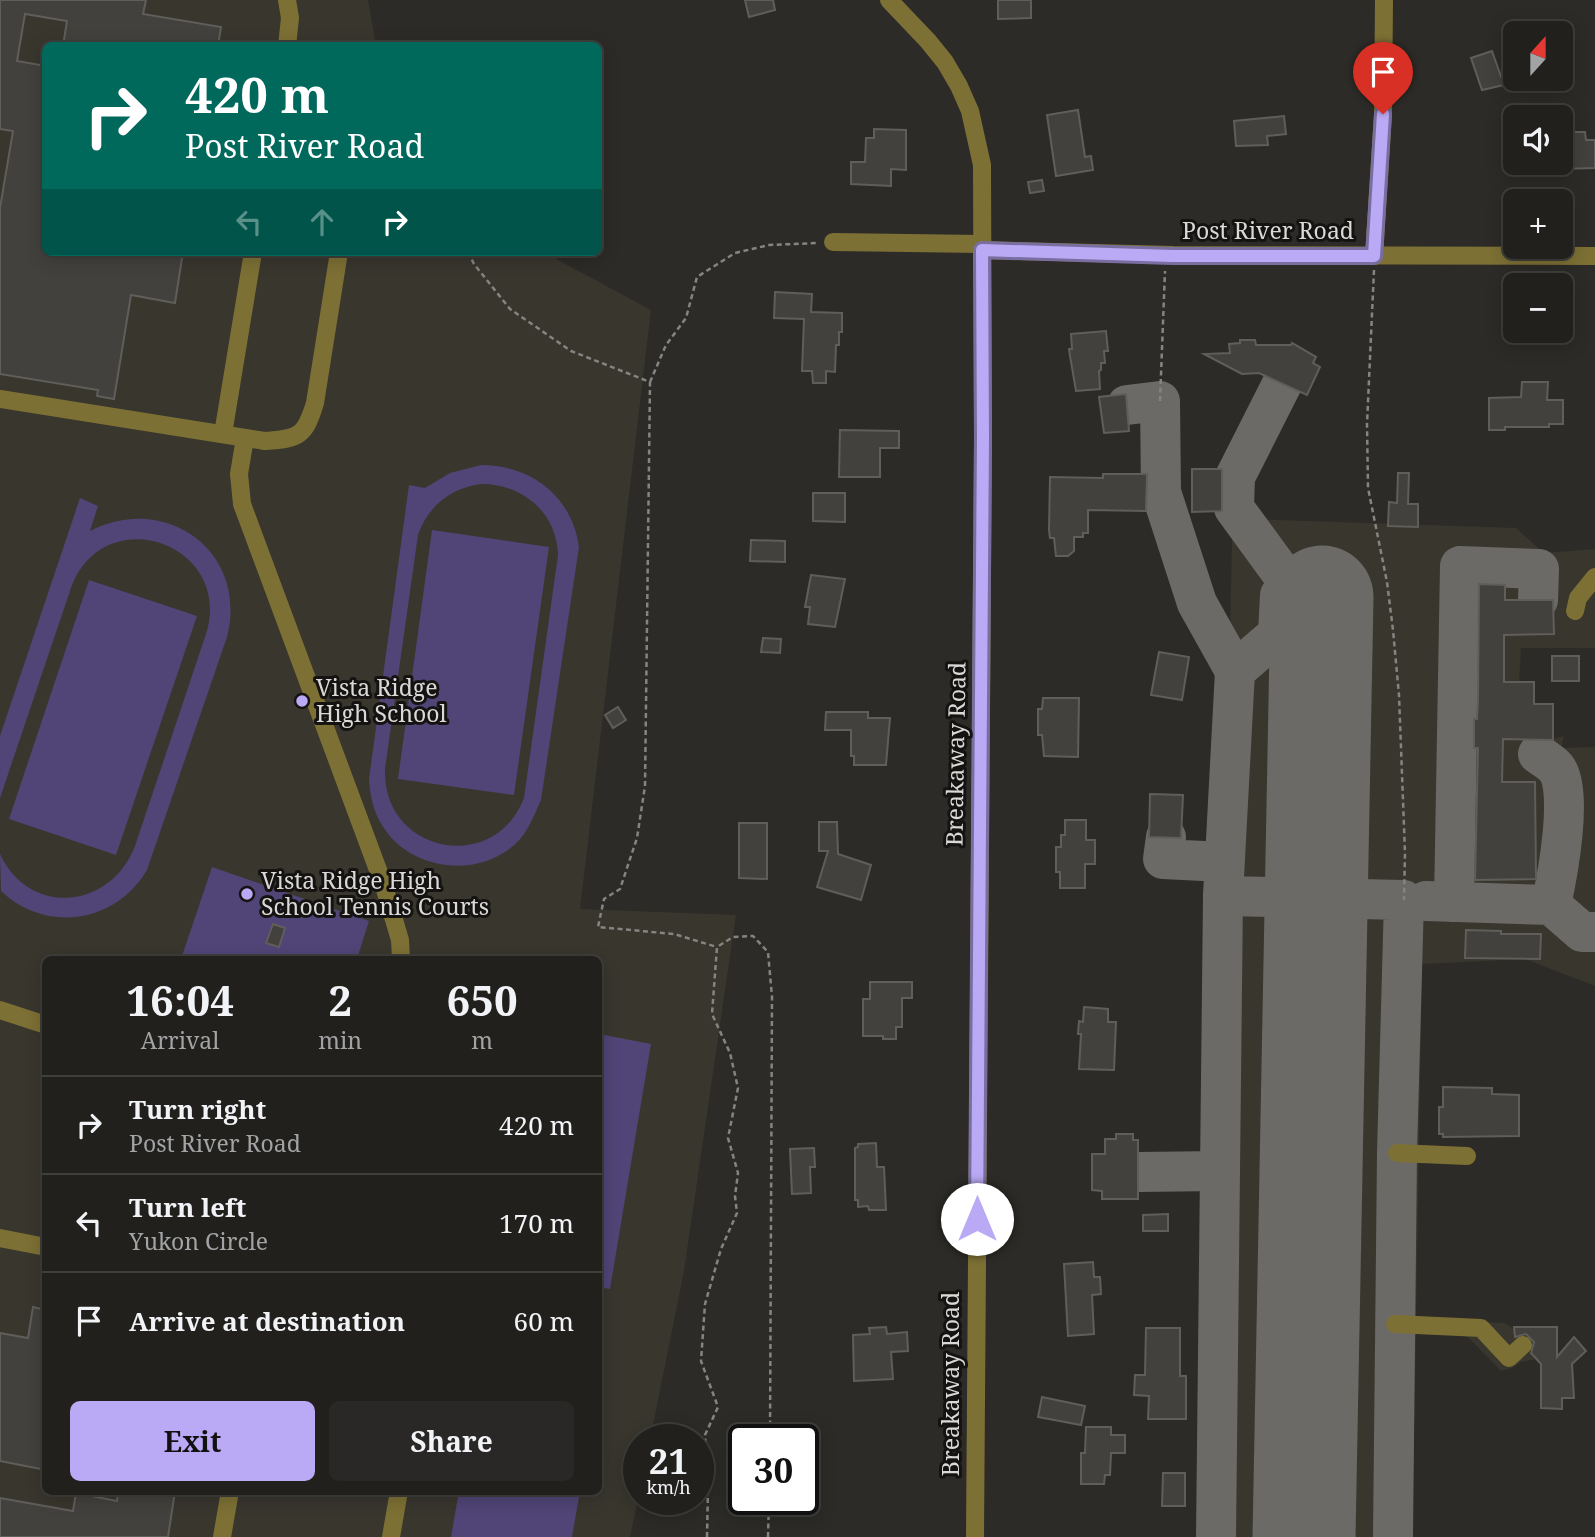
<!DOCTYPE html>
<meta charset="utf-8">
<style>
:root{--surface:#21201d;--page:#292826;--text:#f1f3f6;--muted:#a2a3a4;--line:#3e3e3b;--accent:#baaaf6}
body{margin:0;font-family:"Noto Serif",serif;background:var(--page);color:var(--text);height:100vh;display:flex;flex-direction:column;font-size:26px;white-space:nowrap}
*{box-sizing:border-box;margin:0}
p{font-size:23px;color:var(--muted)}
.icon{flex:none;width:38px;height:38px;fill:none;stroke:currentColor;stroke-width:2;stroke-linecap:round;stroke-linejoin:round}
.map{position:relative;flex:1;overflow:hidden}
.panel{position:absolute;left:42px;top:956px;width:560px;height:539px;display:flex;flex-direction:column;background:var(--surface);border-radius:10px;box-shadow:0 4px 18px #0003,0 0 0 2px var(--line)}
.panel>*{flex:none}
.hud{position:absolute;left:42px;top:42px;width:560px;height:214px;border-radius:10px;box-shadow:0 4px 18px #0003,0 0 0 2px var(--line);background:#00695c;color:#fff;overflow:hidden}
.needle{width:46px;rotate:21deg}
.controls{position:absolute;left:1503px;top:21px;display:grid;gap:14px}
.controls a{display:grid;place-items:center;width:70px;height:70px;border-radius:10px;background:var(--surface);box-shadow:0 4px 18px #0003,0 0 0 2px var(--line);font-size:35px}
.speed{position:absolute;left:623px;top:1424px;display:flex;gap:14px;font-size:35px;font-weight:700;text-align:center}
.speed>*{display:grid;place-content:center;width:91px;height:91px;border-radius:50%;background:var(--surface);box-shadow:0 4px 18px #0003,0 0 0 2px var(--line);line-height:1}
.speed small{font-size:18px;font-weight:400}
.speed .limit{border:4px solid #111;border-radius:10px;background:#fff;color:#111}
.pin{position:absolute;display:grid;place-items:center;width:60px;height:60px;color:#fff;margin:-72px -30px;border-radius:50% 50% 50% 0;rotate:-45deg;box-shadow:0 0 7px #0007}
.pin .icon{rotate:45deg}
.me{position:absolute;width:77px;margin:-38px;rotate:0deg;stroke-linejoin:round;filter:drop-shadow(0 0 5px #0008)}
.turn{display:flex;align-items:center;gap:24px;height:147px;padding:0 28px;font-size:32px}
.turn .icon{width:91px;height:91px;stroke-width:2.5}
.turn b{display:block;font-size:49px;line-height:60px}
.lanes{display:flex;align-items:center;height:66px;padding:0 28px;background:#0003;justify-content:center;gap:35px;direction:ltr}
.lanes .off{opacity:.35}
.eta{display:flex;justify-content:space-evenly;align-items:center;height:119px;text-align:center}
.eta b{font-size:42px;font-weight:700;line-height:49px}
.button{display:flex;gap:14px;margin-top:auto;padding:14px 28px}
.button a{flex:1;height:80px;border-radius:10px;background:var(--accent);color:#111;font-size:28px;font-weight:700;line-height:80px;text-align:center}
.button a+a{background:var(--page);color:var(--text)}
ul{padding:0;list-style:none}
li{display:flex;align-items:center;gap:21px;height:98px;padding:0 28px;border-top:2px solid var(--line)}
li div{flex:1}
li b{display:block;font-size:26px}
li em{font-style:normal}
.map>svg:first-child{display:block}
.built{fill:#38362d;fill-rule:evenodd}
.green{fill:#504576;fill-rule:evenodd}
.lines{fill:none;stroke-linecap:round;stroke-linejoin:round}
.taxiway{stroke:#6b6a67;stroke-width:40}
.runway{stroke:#6b6a67;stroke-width:103}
.building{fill:#42413d;stroke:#5f5e5a;stroke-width:2}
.path{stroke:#858481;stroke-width:2.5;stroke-dasharray:5 3.5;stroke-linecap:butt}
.minor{stroke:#7d7035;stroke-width:18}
.route-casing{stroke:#796ea0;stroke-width:18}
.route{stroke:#baaaf6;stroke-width:12}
.poi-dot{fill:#baaaf6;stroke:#141312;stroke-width:2.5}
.labels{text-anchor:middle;stroke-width:6;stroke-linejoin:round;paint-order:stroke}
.street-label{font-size:23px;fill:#dad9d7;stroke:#141312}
.poi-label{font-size:23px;fill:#dad9d7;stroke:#141312;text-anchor:start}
</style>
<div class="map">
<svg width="1595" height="1537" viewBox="0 0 1595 1537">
<rect width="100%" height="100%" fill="#2c2b27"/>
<g class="built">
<path d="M0,0H368L376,45L46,46V252H555L558,260L651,310L580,909L736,915L684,1271L650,1440H639V1495L630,1537H0ZM46,959H598V1491H46Z"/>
<polygon points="1251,519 1516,528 1544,553 1595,549 1595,648 1521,648 1518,703 1553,704 1553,739 1564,736 1561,748 1595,747 1595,986 1525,959 1422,964 1416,1319 1505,1323 1511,1327 1536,1359 1521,1362 1512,1368 1501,1371 1464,1333 1416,1331 1412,1537 1210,1537 1232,539"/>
</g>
<g class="green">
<path d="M481,465C531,465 572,496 579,547L541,800C535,813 530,827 521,838C485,880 410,873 382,825C373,811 370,795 369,779L409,485L425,488L450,473ZM481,484C523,484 557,513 558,555L524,798C494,876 382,853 385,769L418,535C428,506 451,488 481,484Z"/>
<path d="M80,498L98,506L90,531C166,492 249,552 227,637L147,870C116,923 46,934 1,891L0,854C30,918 111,909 135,846L206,634C234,545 107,499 72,585L0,798V736Z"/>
<polygon points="432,530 549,547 514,795 398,779"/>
<polygon points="89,580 197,616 116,855 9,819"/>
<polygon points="212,867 369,921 357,959 181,959"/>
<polygon points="599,1034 651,1044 610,1289 598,1287"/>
<polygon points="459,1491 580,1491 572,1537 451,1537"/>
</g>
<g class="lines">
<g class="taxiway">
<polyline points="1282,384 1235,477 1234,508 1291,586 1291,595"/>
<polyline points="1127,405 1160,401 1161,492"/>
<polyline points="1147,492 1161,492 1197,603 1235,671"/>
<path d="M1538,754C1543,758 1552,763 1556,768C1574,790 1557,878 1551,905"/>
<polyline points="1166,837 1163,859 1224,862"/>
<polyline points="1223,896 1404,900 1397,1153 1393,1537"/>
<polyline points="1426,901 1551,905 1582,932 1595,932"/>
<polyline points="1454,902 1460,566 1539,569 1538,600"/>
<polyline points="1138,1172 1220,1171"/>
<polyline points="1216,1537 1223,896 1235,671 1278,634 1280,595 1322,597"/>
</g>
<polyline class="runway" points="1304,1537 1322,597"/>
</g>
<g class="building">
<polygon points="0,0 146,0 143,14 221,27 218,46 63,46 67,21 25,14 17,61 46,66 46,252 183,252 175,303 131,295 114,399 97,396 98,390 0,374 0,208 13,131 0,129"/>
<polygon points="745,0 773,0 775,10 749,17"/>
<polygon points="998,0 1031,0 1031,18 998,19"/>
<polygon points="1492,51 1504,85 1482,90 1471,58"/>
<polygon points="1078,110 1085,157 1091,156 1093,170 1056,176 1047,115"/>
<polygon points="1284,116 1286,134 1267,136 1268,145 1236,146 1234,121"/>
<polygon points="874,129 906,130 906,170 891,169 891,186 851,184 851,162 865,162 866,138 874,138"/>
<polygon points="1568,132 1585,132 1586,140 1595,140 1595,168 1561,169 1561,141 1568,141"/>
<polygon points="1042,180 1044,191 1030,193 1028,182"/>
<polygon points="775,292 812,294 811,312 842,313 842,332 839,332 839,345 836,345 835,372 826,371 826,383 813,383 812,371 802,371 804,319 774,318"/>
<polygon points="1106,331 1108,351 1104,351 1105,363 1101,363 1101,370 1099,371 1100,389 1076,391 1070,356 1069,349 1072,349 1071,334"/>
<polygon points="1240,340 1255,340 1256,345 1291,345 1292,343 1316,357 1313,363 1320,367 1307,395 1259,373 1242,374 1204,354 1230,353 1229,344 1240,343"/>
<polygon points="1522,382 1548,382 1547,400 1563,400 1563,424 1549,424 1549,427 1505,427 1505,430 1489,430 1489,398 1521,397"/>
<polygon points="1126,394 1129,431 1104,433 1099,397"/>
<polygon points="840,430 899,431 899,448 880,448 880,477 839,477"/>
<polygon points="1192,469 1222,469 1222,511 1192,512"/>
<polygon points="1398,473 1409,473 1408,504 1418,504 1418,527 1388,526 1389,502 1397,503"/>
<polygon points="1103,474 1147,474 1146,511 1088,510 1088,533 1083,533 1083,537 1074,537 1074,551 1068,556 1056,556 1054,538 1050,538 1049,530 1050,477 1103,478"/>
<polygon points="813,493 845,493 845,522 813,521"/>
<polygon points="751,540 785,541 785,562 750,561"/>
<polygon points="811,575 845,579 835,627 808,624 810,607 805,607"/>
<polygon points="1479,584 1505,585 1505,600 1553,600 1554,634 1504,635 1504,682 1534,682 1534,704 1553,704 1553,740 1503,739 1502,782 1535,782 1536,879 1475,880 1478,748 1474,748 1474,719 1477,719 1478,701"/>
<polygon points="763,638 781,639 780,653 761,652"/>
<polygon points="1159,652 1189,657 1182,700 1151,695"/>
<rect x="1552" y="656" width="27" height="25"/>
<polygon points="1043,698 1079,698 1078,757 1044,756 1042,735 1038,735 1038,709 1042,709"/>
<polygon points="618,707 626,720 613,728 605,715"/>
<polygon points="826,712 868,712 868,718 890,718 886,765 854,765 854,756 851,756 851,730 825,730"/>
<polygon points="1150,794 1183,795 1181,838 1149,837"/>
<polygon points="1065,820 1086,820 1086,840 1095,840 1095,864 1085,864 1085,888 1060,888 1060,872 1056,872 1056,847 1061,847 1061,835 1065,835"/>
<polygon points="819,822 837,822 838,854 871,865 861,900 817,887 828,851 819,851"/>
<polygon points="739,823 767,823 767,879 739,878"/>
<polygon points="273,924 285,928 279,947 266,943"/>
<polygon points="1466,930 1501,931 1501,934 1541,934 1540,959 1465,958"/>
<polygon points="870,982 912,982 912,998 902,998 902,1027 896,1027 896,1039 883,1039 883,1036 863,1036 863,999 870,999"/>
<polygon points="1084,1007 1108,1009 1108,1022 1116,1022 1114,1070 1079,1069 1081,1034 1078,1034 1079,1021 1083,1022"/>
<polygon points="1443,1087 1492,1088 1492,1094 1519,1095 1519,1136 1443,1137 1443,1134 1439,1134 1439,1107 1443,1107"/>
<polygon points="1116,1134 1133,1134 1133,1140 1138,1140 1138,1199 1102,1199 1102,1191 1092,1190 1092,1154 1105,1154 1105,1139 1116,1139"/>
<polygon points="876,1143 877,1167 884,1167 886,1210 869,1210 868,1206 858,1207 858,1200 855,1200 855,1148 858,1147 858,1144"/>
<polygon points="814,1148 815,1167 810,1167 811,1193 792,1194 790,1149"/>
<polygon points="1168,1214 1168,1231 1143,1231 1143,1215"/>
<polygon points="1093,1262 1094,1277 1100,1277 1101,1294 1092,1295 1094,1334 1068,1336 1064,1264"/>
<polygon points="33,1307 46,1310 46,1470 0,1461 0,1333 28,1338"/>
<polygon points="886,1327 887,1334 907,1332 908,1351 891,1352 893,1379 854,1381 853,1335 870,1334 869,1328"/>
<polygon points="1514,1327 1557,1327 1557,1357 1574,1337 1586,1351 1572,1364 1574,1398 1562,1398 1562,1409 1541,1408 1541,1364 1531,1353 1534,1342 1526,1334 1515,1337"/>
<polygon points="1146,1328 1180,1328 1180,1376 1186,1376 1186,1419 1148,1419 1149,1396 1134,1395 1135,1375 1145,1375"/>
<polygon points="1042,1397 1085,1406 1081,1425 1038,1417"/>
<polygon points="1086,1427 1111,1427 1111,1435 1125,1435 1125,1453 1111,1453 1110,1475 1105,1475 1104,1484 1081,1484 1081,1453 1085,1453"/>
<polygon points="1163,1473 1185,1473 1185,1506 1162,1506"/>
<polygon points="118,1491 175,1491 168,1537 0,1537 0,1498 73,1511 76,1493 117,1501"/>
</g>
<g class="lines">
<g class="path">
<polyline points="468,252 474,264 510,309 571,351 650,382 645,786 637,838 620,889 604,899 598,927 674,934 717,947"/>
<polyline points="1374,270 1367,424 1368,488 1387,582 1393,630 1399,695 1405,853 1404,900"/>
<polyline points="650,382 666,345 686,318 697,277 735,253 769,245 818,243"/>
<polyline points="1160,401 1165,271"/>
<polyline points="707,1537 708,1488 705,1435 718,1407 701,1361 705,1304 721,1249 737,1213 735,1196 738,1173 728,1138 738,1088 730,1053 712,1014 717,947 733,937 753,936 768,952 772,997 770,1440"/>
<polyline points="768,1537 769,1500"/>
</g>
<g class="minor">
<polyline points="889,0 928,41 945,62 959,86 970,111 982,165 983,439 975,1537"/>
<polyline points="287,46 290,18 287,0"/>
<polyline points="833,242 982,244"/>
<polyline points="982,250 1173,255 1595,256"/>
<polyline points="1374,256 1383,114 1384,0"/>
<path d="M0,399L265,441C299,439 305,436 315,403L339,252"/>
<polyline points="223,434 253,252"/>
<polyline points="245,438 239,474 242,504 384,886 400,940 401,959"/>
<polyline points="1575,611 1578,598 1595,577"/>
<polyline points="0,1010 46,1025"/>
<polyline points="1397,1153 1467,1156"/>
<polyline points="0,1238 46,1247"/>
<polyline points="1395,1324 1481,1328 1509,1358 1523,1345"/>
<polyline points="222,1537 230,1491"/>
<polyline points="391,1537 399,1491"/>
</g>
</g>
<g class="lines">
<defs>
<polyline id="route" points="977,1219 983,439 982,250 1172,256 1374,256 1383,114"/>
</defs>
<use href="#route" class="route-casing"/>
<use href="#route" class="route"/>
</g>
<g class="poi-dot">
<circle cx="302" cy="701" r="7"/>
<circle cx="247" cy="894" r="7"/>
</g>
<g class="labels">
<g class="street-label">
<text x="1268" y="239">Post River Road</text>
<text transform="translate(956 754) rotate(-89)" y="8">Breakaway Road</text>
<text transform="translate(951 1384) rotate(-90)" y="8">Breakaway Road</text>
</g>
<g class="poi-label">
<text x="316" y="696">Vista Ridge<tspan x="316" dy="26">High School</tspan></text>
<text x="261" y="889">Vista Ridge High<tspan x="261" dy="26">School Tennis Courts</tspan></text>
</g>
</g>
</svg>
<div class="controls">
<a><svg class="needle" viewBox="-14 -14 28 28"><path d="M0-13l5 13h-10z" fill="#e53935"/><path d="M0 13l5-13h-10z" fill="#a2a3a4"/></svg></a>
<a><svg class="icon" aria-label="sound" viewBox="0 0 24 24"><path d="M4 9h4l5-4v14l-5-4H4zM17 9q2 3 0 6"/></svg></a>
<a>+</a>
<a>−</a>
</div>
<div class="speed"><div>21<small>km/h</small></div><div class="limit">30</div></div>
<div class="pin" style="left:1383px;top:114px;background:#d93025"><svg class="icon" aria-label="arrive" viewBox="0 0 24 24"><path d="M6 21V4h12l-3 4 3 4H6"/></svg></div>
<svg class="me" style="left:977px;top:1219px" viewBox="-20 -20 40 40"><circle r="19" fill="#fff"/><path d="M0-13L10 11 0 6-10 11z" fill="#baaaf6"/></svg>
<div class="hud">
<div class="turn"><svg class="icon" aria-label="right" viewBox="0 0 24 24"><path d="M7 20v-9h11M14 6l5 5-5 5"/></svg><div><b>420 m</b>Post River Road</div></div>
<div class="lanes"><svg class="icon off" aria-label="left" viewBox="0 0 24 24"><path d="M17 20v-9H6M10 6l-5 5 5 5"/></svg><svg class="icon off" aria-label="ahead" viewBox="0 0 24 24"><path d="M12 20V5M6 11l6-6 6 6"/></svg><svg class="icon" aria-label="right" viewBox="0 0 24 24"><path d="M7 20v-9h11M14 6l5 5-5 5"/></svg></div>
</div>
<section class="panel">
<div class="eta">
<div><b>16:04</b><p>Arrival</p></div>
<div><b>2</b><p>min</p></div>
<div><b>650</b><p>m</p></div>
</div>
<ul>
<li><svg class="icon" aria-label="right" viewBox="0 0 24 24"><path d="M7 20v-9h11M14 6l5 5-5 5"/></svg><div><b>Turn right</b><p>Post River Road</p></div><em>420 m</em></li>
<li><svg class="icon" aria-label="left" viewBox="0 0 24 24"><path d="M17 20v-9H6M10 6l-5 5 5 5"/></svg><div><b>Turn left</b><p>Yukon Circle</p></div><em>170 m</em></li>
<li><svg class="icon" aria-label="arrive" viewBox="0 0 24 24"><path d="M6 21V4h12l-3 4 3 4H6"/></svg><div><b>Arrive at destination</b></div><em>60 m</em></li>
</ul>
<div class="button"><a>Exit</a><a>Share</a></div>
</section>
</div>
